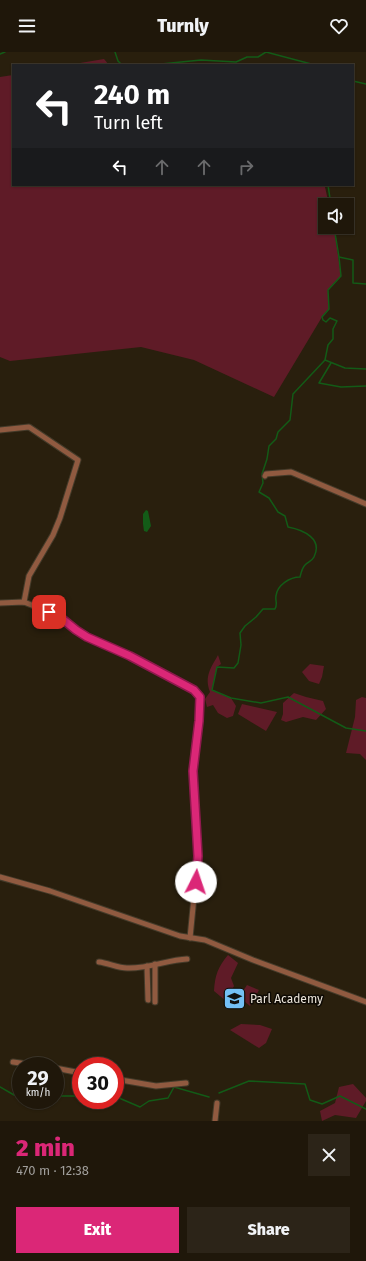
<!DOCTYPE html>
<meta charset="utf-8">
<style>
:root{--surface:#1f170a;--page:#2c2418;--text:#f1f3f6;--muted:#a19f9c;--line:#3c362b;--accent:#db2777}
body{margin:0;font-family:"Fira Sans",sans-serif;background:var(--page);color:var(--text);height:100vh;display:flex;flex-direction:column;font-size:15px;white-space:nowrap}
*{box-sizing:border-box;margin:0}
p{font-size:13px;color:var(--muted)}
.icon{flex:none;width:22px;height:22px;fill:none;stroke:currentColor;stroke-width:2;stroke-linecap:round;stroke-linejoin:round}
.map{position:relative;height:1069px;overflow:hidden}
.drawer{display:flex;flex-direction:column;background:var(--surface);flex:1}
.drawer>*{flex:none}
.top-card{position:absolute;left:12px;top:12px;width:342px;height:122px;border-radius:0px;box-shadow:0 1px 3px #0004,0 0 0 1px var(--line);background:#202124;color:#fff;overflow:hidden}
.fabs{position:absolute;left:318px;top:146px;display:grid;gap:8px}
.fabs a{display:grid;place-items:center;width:36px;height:36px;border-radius:0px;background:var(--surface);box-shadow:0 1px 3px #0004,0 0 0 1px var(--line);font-size:20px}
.speed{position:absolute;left:12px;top:1005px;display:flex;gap:8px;font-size:20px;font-weight:700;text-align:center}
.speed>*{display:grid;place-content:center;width:52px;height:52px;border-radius:50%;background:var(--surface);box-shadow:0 1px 3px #0004,0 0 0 1px var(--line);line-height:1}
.speed small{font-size:10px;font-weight:400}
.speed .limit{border:6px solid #d22;background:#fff;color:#111}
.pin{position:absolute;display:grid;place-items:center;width:34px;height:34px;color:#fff;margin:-17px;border-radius:8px;box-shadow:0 2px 6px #0006}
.me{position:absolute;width:44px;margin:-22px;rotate:4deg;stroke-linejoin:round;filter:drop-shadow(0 0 3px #0008)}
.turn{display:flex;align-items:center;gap:14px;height:84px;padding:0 16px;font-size:18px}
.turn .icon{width:52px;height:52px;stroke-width:2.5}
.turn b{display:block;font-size:28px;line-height:34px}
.lanes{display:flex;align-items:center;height:38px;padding:0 16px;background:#0003;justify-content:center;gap:20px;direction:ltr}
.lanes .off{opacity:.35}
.round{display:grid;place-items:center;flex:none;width:42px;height:42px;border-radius:0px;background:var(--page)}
.summary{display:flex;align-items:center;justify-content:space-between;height:68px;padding:0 16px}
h1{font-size:24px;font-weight:800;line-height:30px;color:var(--accent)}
.cta{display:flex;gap:8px;margin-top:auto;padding:8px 16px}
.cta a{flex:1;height:46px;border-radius:0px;background:var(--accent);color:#fff;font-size:16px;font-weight:800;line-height:46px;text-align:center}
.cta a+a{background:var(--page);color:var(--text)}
header{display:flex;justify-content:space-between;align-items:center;height:52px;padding:0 16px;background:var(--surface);font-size:18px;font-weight:800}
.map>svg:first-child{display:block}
.green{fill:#5f1b27}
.water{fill:#135b17}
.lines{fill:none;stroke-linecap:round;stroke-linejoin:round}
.stream{stroke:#135b17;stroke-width:1.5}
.minor-casing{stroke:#443b2a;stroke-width:7}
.minor{stroke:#905a40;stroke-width:5}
.route-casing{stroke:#8e194d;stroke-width:10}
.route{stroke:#db2777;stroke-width:7}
.labels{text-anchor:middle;stroke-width:3;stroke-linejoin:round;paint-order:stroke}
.poi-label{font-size:12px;fill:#ece5da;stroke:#0e0a04;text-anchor:start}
</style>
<header><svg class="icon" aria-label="menu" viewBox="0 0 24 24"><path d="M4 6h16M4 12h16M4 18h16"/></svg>Turnly<svg class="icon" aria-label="heart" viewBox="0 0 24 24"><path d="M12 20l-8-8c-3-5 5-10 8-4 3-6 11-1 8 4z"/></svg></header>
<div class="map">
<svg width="366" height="1069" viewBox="0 0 366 1069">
<rect width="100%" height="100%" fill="#291f0d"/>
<g class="green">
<polygon points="104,7 109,13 68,13"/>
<polygon points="13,23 13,133 320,133 325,135 329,153 325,153 325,175 334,175 341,224 328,238 329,257 322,265 274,345 194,308 141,295 10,309 0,305 0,25"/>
<path d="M218,603L221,612L217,615L212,638L231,646L236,654L233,664L227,666L218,661L213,653L207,655L205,647L210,640C204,624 211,616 218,603Z"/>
<polygon points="310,612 324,614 322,625 319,632 309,629 302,620"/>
<polygon points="294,641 306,645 323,649 326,657 316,668 303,665 286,670 281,668 283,662 283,651"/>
<polygon points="362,645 366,646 366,708 360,702 346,701 355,665 356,648"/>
<polygon points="242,652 277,660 266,679 238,662"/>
<path d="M228,903L238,911L231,926L234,934L226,949L214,939C215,923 218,915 228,903Z"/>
<polygon points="247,933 259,938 250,954 239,945"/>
<polygon points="241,972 260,973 272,977 266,991 259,996 230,978"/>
<polygon points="353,1032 366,1046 366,1049 356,1066 335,1063 322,1069 320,1059 335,1051 339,1035"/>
</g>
<polygon class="water" points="146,458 148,459 151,474 147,480 144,479 143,472 143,462"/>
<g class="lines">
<g class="stream">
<polyline points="115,0 118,9 122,13"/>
<polyline points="0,2 5,0"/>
<polyline points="151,13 201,8 236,10 247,5 258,5 266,0 315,13"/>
<polyline points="353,29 366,32"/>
<polyline points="328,133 331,153"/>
<polyline points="334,175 339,205 353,208 353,231 366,232"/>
<path d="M339,205L341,224L328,238L329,257L322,265L323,268L326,270L330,266L337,269L333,277V287L328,293L325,308L293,342L290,368L278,380L276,387L269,394L267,407L262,422L263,431L259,440L269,446L278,460L285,464L288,475C304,478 323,487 314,505C312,509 308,510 305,513C302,516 301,521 300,525C290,525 277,533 276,544C275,549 278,551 275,557H263L256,565L245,574L240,581L241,593L238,611L234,616L217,615L212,638L231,646L261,651L288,645L346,676L366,679"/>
<polyline points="325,308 345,316 366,317"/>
<polyline points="331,311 319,331 341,335 366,334"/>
<polyline points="0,1035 14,1043 21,1043"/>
<polyline points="115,1038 119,1046 140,1055 149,1049 168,1046 174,1035 209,1045"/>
<polyline points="219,1041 249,1029 305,1032 310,1048 322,1052 340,1044 366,1057"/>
<polyline points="55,1044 75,1044 82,1049 84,1048"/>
</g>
<defs>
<g id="minor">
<polyline points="0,378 29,375 78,408 60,466 53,483 29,524 24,550"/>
<polyline points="265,424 266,422 291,420 366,452"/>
<polyline points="0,551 24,550 49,560 60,565 76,578 87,585 130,604 194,638 200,645 199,669 193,728 198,804 190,886"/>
<polyline points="0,825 50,839 180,884 205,888 253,908 366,950"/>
<path d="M99,910C108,911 118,916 127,916C148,917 167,908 187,907"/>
<polyline points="155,912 155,950"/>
<polyline points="147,914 148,948"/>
<polyline points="13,1010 42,1014"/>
<polyline points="55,1016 81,1021"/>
<polyline points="115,1027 156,1034 186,1031"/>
<polyline points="215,1069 217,1051"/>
</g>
</defs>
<use href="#minor" class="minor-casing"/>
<use href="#minor" class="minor"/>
</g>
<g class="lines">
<defs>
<polyline id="route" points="49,560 60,565 76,578 87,585 130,604 194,638 200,645 199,669 193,719 198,804 196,830"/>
</defs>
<use href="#route" class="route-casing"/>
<use href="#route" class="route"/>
</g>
<defs>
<symbol id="school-square" viewBox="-11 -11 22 22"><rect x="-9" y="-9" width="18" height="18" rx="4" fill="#74c0f6" stroke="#0e0a04"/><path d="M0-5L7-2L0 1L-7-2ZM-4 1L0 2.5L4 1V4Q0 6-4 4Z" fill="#111"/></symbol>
</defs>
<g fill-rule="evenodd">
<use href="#school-square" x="222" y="934" width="25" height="25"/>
</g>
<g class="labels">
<g class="poi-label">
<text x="250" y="951">Parl Academy</text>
</g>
</g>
</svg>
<div class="fabs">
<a><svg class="icon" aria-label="sound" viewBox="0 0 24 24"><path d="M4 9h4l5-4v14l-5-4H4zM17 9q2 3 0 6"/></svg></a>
</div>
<div class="speed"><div>29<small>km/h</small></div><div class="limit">30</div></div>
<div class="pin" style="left:49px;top:560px;background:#d93025"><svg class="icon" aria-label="arrive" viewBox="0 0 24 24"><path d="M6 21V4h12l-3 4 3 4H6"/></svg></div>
<svg class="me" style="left:196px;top:830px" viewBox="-20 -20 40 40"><circle r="19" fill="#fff"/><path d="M0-13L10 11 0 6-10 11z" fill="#db2777"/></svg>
<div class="top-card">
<div class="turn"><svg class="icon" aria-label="left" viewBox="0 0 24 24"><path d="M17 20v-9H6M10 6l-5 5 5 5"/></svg><div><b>240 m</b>Turn left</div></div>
<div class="lanes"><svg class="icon" aria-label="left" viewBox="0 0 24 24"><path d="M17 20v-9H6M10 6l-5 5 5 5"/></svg><svg class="icon off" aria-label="ahead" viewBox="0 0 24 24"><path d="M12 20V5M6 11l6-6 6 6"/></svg><svg class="icon off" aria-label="ahead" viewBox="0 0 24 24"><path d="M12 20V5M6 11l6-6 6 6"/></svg><svg class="icon off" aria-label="right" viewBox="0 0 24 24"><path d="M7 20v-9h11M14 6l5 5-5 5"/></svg></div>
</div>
</div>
<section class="drawer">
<div class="summary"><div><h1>2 min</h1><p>470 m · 12:38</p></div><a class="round"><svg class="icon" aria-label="close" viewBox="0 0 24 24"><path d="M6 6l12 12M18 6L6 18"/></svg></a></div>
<div class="cta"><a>Exit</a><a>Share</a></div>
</section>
